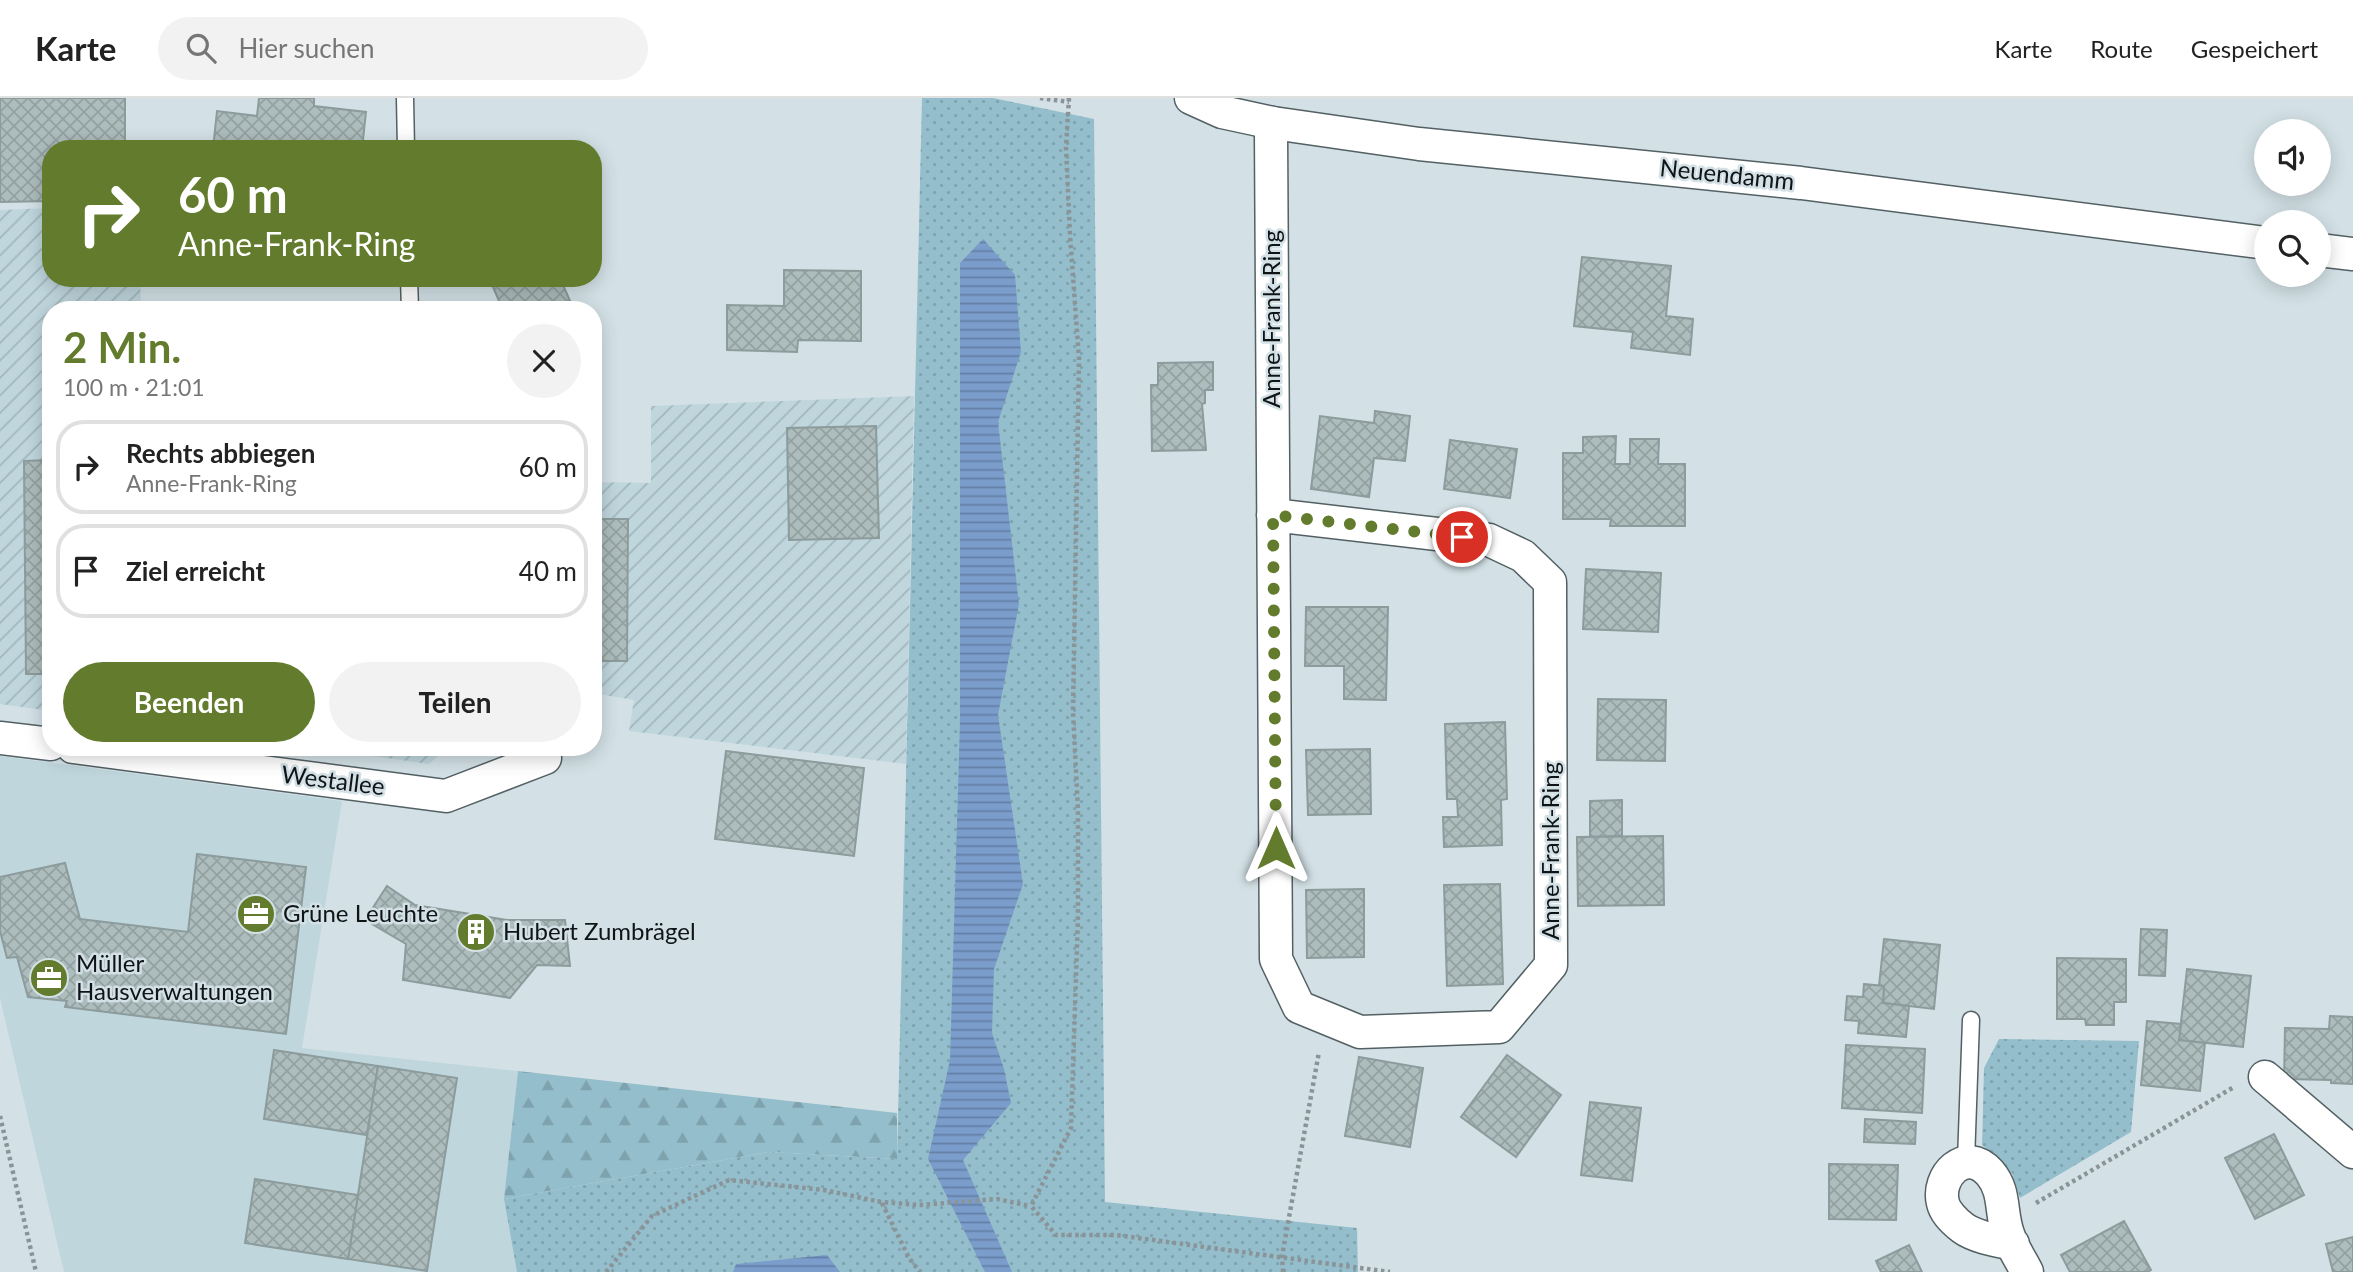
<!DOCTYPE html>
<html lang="de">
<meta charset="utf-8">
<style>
:root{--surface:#fff;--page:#f2f2f2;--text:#222;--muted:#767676;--line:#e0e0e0;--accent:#637b2d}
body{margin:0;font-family:Lato,sans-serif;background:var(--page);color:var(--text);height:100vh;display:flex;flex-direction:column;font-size:26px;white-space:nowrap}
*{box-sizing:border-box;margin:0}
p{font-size:23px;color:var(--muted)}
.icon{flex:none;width:38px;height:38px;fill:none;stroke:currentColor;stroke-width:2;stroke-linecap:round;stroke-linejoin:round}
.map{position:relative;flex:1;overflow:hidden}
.sheet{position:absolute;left:42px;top:203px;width:560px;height:455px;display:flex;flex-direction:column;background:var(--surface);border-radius:28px;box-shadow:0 4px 18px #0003}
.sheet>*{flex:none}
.top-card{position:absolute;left:42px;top:42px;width:560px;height:147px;border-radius:28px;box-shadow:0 4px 18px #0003;background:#637b2d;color:#fff;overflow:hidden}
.controls{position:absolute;left:2254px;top:21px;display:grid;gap:14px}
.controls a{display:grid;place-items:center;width:77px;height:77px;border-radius:50%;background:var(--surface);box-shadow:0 4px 18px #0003;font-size:35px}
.pin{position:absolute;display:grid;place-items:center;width:60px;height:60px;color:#fff;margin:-30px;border:4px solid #fff;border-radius:50%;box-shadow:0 2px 7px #0007}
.me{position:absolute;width:77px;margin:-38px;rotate:0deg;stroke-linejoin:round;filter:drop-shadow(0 0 5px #0008)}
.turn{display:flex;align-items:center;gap:24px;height:147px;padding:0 21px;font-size:32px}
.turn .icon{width:91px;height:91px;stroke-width:2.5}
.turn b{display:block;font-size:49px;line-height:60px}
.round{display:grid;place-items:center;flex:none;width:74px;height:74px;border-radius:37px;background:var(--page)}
.head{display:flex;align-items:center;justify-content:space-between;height:119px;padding:0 21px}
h1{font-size:42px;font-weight:700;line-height:52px;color:var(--accent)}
.cta{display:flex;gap:14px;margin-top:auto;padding:14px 21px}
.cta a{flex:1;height:80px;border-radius:42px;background:var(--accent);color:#fff;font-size:28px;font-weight:700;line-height:80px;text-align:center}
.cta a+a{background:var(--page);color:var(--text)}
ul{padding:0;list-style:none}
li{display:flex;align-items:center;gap:21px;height:94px;margin:0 14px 10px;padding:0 7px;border:4px solid var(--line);border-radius:28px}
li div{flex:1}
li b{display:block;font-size:26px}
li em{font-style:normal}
header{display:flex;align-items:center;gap:42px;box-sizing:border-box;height:98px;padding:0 35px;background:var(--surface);border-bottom:2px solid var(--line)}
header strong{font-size:33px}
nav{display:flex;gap:38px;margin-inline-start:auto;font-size:24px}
.search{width:490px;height:63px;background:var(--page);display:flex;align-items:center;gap:18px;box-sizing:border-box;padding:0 24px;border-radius:38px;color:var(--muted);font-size:26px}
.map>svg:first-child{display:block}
.built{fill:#bfd6dd}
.industrial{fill:url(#industrial-furrows)}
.forest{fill:url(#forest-firs)}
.park{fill:url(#park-dots)}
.water{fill:url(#water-rules)}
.building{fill:url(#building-cross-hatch);stroke:#8c9b9b;stroke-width:2}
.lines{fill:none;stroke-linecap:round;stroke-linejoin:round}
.lane-casing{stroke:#536064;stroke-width:19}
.street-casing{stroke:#536064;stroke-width:35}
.path{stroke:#8a9498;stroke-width:4.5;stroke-dasharray:3.5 3.5;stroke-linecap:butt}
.lane{stroke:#fff;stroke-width:16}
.street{stroke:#fff;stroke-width:32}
.route{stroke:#637b2d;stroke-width:12;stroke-dasharray:0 21.6}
.labels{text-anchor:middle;stroke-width:5;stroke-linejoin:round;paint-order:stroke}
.street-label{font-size:24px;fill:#0f1416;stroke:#d3e1e6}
.poi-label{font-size:24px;fill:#0f1416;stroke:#d3e1e6;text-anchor:start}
</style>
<header>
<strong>Karte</strong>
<div class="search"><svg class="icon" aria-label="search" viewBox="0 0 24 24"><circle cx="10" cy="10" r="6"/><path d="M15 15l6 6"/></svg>Hier suchen</div>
<nav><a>Karte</a><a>Route</a><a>Gespeichert</a></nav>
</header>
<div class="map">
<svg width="2353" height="1174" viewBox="0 0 2353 1174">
<defs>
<pattern id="industrial-furrows" width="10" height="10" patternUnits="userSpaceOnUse" patternTransform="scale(1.75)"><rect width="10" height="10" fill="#bfd6dd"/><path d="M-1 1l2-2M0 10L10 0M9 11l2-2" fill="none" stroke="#a3b7bd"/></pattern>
<pattern id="forest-firs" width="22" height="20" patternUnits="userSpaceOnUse" patternTransform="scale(1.75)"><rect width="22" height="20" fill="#94becb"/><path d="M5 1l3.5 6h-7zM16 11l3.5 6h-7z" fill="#7ea2ae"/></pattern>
<pattern id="park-dots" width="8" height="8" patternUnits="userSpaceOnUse" patternTransform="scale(1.75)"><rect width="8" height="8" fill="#94becb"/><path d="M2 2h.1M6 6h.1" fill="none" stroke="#7ea2ae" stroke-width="1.8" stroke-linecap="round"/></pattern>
<pattern id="water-rules" width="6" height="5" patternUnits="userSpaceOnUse" patternTransform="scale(1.75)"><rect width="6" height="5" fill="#7b9dcc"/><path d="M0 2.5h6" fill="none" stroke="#637fa5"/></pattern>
<pattern id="building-cross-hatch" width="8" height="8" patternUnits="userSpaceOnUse" patternTransform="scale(1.75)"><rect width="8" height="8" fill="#adbcbc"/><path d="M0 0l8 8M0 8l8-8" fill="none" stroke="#94a1a1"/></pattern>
</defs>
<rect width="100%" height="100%" fill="#d3e1e6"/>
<polygon class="built" points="0,658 342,703 302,950 518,973 504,1101 517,1174 64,1174 0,900"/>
<g class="industrial">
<polygon points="51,110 51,180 140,180 141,212 51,212 51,613 0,606 0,112"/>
<polygon points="914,298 906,666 629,633 634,602 593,595 593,384 651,385 651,308"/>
<polygon points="310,649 449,649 429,666"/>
</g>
<polygon class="forest" points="518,973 897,1015 897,1061 768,1054 504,1101"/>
<g class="park">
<polygon points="922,0 993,0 1094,21 1105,1104 1357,1130 1358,1174 517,1174 504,1101 768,1054 897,1061"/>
<polygon points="1999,941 2139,943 2131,1034 2020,1100 2012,1075 1982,1047 1984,970"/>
</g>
<g class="water">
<polygon points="983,141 1015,177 1021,254 998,324 1019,506 998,617 1023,786 994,871 992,935 1004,971 1011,1005 963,1062 1012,1174 985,1174 928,1061 950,962 960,623 960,165"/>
<polygon points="827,1157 840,1174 733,1174 736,1166"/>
</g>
<g class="building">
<polygon points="0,0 125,0 125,51 51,51 51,103 0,104"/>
<polygon points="259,0 314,0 314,8 366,14 362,51 213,51 217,13 257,18"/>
<polygon points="1582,159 1671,168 1666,218 1693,221 1690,257 1631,250 1633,234 1574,228"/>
<polygon points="784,172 861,173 861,243 798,242 797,254 727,252 727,207 784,208"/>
<polygon points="489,180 560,180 574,212 503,212"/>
<polygon points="1213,264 1213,292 1205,292 1205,305 1202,306 1206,352 1152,353 1151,287 1158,287 1158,265"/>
<polygon points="1375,313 1410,318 1405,363 1374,360 1369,399 1311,391 1320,318 1374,325"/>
<polygon points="876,328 879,440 789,442 787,330"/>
<polygon points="1616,338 1615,366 1630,366 1630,341 1659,341 1658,366 1685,366 1685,428 1610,428 1611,421 1563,421 1563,355 1583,355 1583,339"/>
<polygon points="1450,342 1517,351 1510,400 1444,391"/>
<polygon points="51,362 51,576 26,576 24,363"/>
<polygon points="593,421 628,421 627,563 593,563"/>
<polygon points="1586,471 1661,475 1658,534 1583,531"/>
<polygon points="1306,509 1388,509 1386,602 1344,601 1344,568 1305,568"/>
<polygon points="1598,601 1666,602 1665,663 1597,662"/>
<polygon points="1505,624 1507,701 1501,702 1502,747 1444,749 1443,719 1458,719 1457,701 1447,701 1445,626"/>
<polygon points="1370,651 1371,716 1308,717 1306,652"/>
<polygon points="726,653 864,670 854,758 715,741"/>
<polygon points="1622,702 1622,738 1590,739 1590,703"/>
<polygon points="1663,738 1664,807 1578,808 1577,739"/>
<polygon points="197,756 306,769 286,936 65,909 67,903 28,899 17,859 7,860 0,833 0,779 65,765 80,821 188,834"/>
<polygon points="1500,786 1503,886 1447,888 1444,787"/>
<polygon points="387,788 415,807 507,822 565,822 570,868 537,867 510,900 403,882 406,846 365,822"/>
<polygon points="1364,791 1364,859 1307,860 1306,792"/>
<polygon points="2141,831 2167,832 2165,878 2139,877"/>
<polygon points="1884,841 1940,847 1934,911 1883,905 1884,888 1879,888"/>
<polygon points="2057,860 2126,861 2126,904 2114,904 2114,927 2086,927 2085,921 2057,921"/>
<polygon points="2187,871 2251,878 2243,949 2179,942"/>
<polygon points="1864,886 1884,888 1883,905 1909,908 1906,939 1858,935 1859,923 1845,922 1847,898 1863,899"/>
<polygon points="2330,918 2353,919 2353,986 2331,985 2331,982 2284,981 2285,930 2329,931"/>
<polygon points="2147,923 2181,926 2179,942 2205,945 2200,993 2141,987"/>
<polygon points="1846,947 1925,951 1922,1015 1842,1010"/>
<polygon points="274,952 378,968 367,1037 264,1021"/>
<polygon points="1507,957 1561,997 1516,1059 1461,1019"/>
<polygon points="1359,959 1423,970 1410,1049 1345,1038"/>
<polygon points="378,968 457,980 427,1173 348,1161"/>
<polygon points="1590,1004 1641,1010 1632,1083 1581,1077"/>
<polygon points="1865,1021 1916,1024 1915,1046 1864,1044"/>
<polygon points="2274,1036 2304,1097 2255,1121 2225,1060"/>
<polygon points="1829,1066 1898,1067 1896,1122 1829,1121"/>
<polygon points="255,1081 358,1097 348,1161 245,1145"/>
<polygon points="2124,1123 2151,1172 2147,1174 2070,1174 2061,1157"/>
<polygon points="2353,1139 2353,1174 2333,1174 2326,1146"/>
<polygon points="1909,1147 1922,1174 1881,1174 1876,1163"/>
</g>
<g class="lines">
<defs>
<g id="lane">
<polyline points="405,0 406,51"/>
<polyline points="409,180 410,212"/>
<polyline points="1966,1063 1971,922"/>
</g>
<g id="street">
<polyline points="1191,0 1222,14 1273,25 1419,46 1801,85 2266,145"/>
<polyline points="1273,25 1271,34 1276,861 1299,909 1360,934 1499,929 1551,867 1550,484 1523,458 1489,442 1273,417"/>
<polyline points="2319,152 2353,156"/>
<polyline points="0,640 51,646"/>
<polyline points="73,649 446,698 545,660"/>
<polyline points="2265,979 2353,1054"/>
<path d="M2013,1146C1998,1143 1975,1139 1963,1130C1955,1124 1945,1114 1943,1105C1936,1079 1965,1047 1990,1075C2006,1094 2000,1114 2008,1136C2012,1149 2021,1162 2027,1174"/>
</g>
</defs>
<use href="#lane" class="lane-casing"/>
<use href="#street" class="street-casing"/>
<g class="path">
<polyline points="1040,0 1069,4"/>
<polyline points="1069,0 1066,50 1070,137 1079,261 1073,613 1078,712 1078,818 1071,1030 1031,1108 1056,1137 1116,1137 1390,1174"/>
<polyline points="0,1018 36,1174"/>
<polyline points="882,1105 909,1160 920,1174"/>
<polyline points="2036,1105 2234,989"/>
<polyline points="606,1174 652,1118 729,1082 824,1092 881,1104 920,1107 997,1101 1030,1108"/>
<polyline points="1283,1174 1282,1158 1319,954"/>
</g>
<use href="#lane" class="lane"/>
<use href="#street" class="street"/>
</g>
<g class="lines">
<polyline class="route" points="1276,750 1273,417 1462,439"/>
</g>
<defs>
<symbol id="office-disc" viewBox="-11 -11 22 22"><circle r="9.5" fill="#637b2d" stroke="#d3e1e6"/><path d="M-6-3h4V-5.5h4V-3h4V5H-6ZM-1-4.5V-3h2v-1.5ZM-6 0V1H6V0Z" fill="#fff"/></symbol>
<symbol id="building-disc" viewBox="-11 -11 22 22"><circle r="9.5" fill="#637b2d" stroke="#d3e1e6"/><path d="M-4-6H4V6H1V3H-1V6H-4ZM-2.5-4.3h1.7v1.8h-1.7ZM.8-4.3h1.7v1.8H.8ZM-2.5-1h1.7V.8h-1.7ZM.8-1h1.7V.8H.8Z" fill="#fff"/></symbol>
</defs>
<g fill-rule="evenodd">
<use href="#office-disc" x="234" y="794" width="44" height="44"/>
<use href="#building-disc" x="454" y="812" width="44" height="44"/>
<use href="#office-disc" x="27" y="858" width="44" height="44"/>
</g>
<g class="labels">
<g class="street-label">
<text transform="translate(1727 77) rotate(6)" y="8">Neuendamm</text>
<text transform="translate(1272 221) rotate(-90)" y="8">Anne-Frank-Ring</text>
<text transform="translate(333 683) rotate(7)" y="8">Westallee</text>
<text transform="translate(1551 753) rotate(-90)" y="8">Anne-Frank-Ring</text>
</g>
<g class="poi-label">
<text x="283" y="824">Grüne Leuchte</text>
<text x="503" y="842">Hubert Zumbrägel</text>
<text x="76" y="874">Müller<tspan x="76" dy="28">Hausverwaltungen</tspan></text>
</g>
</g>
</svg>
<div class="controls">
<a><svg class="icon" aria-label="sound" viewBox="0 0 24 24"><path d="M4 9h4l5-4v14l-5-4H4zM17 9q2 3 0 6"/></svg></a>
<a><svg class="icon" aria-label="search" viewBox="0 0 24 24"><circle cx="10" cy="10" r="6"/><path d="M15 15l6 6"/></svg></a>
</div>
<div class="pin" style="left:1462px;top:439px;background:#d93025"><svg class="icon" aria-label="arrive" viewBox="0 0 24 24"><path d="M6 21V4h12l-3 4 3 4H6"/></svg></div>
<svg class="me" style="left:1276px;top:750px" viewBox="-20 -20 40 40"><path d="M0-17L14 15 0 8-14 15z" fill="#637b2d" stroke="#fff" stroke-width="4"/></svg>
<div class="top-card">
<div class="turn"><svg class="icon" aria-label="right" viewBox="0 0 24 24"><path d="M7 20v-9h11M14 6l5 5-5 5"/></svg><div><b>60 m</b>Anne-Frank-Ring</div></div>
</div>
<section class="sheet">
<div class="head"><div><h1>2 Min.</h1><p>100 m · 21:01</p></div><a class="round"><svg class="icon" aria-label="close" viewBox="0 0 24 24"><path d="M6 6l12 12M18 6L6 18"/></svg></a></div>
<ul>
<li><svg class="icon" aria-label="right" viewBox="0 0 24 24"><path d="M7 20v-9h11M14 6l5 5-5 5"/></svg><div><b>Rechts abbiegen</b><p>Anne-Frank-Ring</p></div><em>60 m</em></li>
<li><svg class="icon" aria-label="arrive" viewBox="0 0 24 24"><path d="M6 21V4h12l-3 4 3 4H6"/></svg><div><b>Ziel erreicht</b></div><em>40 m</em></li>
</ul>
<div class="cta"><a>Beenden</a><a>Teilen</a></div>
</section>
</div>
